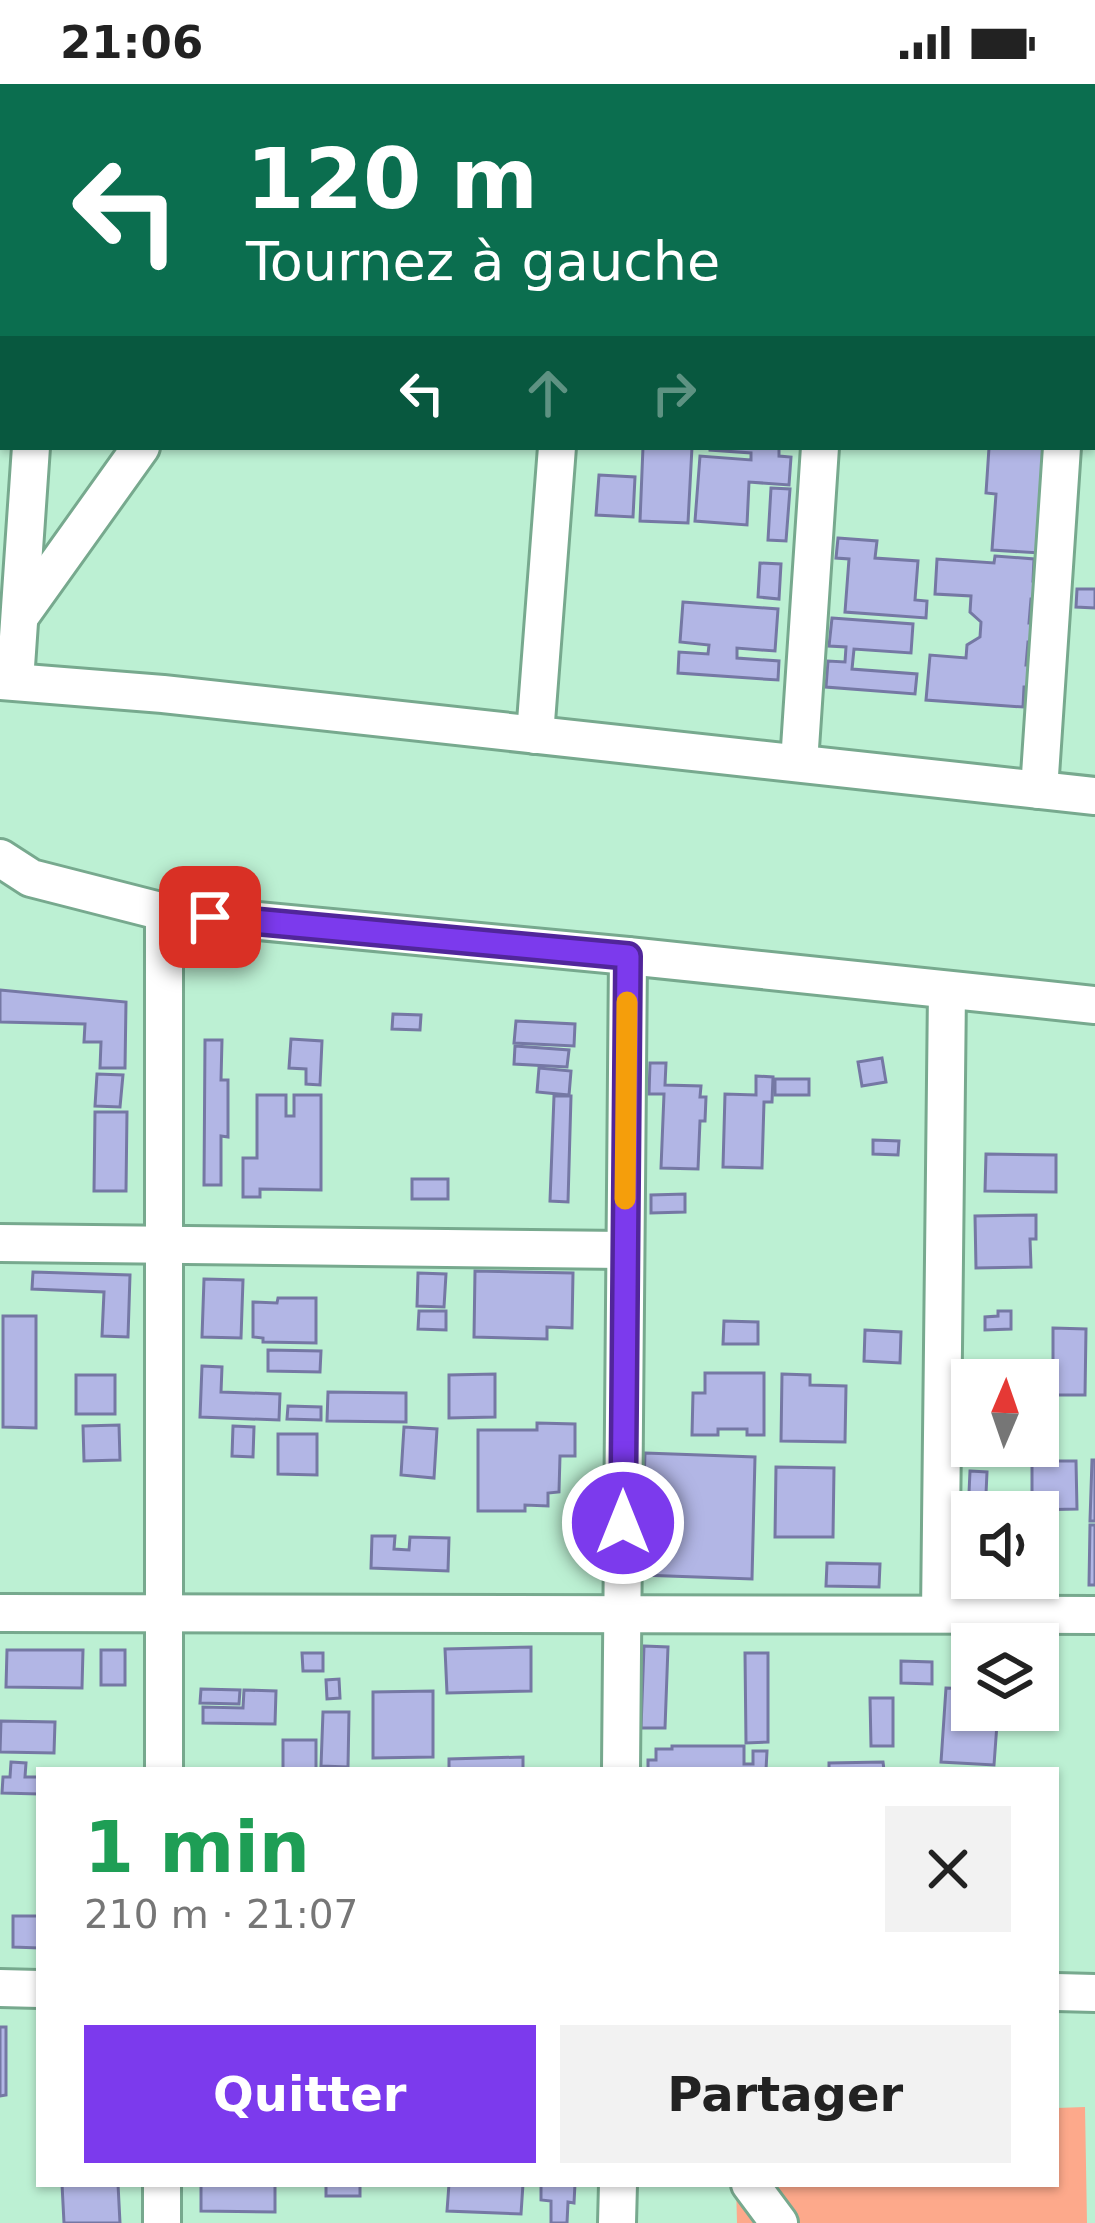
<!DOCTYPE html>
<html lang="fr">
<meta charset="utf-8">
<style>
:root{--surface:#fff;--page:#f2f2f2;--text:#222;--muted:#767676;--accent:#7c3aed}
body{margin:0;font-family:"DejaVu Sans",sans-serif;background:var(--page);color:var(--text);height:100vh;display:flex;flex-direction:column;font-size:45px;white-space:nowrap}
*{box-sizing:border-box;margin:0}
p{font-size:39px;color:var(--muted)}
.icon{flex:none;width:66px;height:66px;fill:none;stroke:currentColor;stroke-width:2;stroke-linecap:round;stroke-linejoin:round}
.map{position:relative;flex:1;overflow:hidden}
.sheet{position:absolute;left:36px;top:1683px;width:1023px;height:420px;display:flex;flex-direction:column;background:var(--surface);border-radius:0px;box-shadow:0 3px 9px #0004}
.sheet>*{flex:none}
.top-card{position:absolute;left:0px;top:0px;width:1095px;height:366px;box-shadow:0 3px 9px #0004;background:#0b6e4f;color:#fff;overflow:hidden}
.needle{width:78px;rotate:2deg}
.tools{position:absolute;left:951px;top:1275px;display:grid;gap:24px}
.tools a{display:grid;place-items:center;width:108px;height:108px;border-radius:0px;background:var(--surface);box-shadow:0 3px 9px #0004;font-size:60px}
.pin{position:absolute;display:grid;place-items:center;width:102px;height:102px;color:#fff;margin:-51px;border-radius:24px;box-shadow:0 6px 18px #0006}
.me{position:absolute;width:132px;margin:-66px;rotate:0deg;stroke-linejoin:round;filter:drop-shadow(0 0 9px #0008)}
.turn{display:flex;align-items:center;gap:42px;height:252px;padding:0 48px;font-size:54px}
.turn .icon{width:156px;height:156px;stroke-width:2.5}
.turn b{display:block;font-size:84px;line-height:102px}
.lanes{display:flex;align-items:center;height:114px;padding:0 48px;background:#0003;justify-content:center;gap:60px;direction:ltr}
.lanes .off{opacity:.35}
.round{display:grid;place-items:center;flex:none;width:126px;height:126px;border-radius:0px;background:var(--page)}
.overview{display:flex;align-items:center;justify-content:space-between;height:204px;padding:0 48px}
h1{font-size:72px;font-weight:600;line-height:90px;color:#1e9e55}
.action{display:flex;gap:24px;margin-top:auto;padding:24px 48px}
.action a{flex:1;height:138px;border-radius:0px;background:var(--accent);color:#fff;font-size:48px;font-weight:600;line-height:138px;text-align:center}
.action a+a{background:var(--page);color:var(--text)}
.status{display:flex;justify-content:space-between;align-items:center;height:84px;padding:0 60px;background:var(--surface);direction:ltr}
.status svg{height:33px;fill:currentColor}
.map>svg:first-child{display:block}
.green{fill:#fda98b}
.building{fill:#b2b6e5;stroke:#7578a4;stroke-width:3}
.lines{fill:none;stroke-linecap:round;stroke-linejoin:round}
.minor-casing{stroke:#77a98e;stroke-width:42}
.minor{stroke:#fff;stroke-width:36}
.route-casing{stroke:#51269a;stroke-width:30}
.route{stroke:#7c3aed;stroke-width:21}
.slow{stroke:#f59e0b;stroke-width:21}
</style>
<div class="status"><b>21:06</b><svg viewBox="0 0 49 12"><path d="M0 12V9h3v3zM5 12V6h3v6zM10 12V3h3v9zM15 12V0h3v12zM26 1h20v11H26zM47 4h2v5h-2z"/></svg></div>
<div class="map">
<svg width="1095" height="2139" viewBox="0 0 1095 2139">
<rect width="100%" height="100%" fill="#bcf0d3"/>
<polygon class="green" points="1085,2023 1087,2139 737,2139 736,2100 1056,2100 1056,2024"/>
<g class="building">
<polygon points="730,0 816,0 815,3 730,3"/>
<polygon points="643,363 692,363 688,439 640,437"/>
<polygon points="710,363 779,363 779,372 791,373 789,401 749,398 747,441 695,437 700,372 751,376 751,369 710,366"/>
<polygon points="1000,363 1048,363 1040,469 992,466 996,410 986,409 989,364"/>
<polygon points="599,391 635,393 633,433 596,431"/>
<polygon points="771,404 790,405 786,457 768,456"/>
<polygon points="838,454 877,457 875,474 918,477 915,516 927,517 926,534 845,528 849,475 836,474"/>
<polygon points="995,472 1034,475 1033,497 1037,497 1035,515 1031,515 1029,539 1034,539 1033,558 1028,558 1026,581 1032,581 1030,603 1024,603 1023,623 926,616 930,571 966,574 967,561 980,553 981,538 970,528 971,512 935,510 937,475 994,479"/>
<polygon points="760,479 781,480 779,515 758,513"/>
<polygon points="1077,505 1095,505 1095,524 1076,523"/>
<polygon points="683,518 778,525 775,567 737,564 737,574 779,577 778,596 678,589 679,568 708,570 709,561 680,558"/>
<polygon points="832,534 913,540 911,569 854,565 852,585 917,590 915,610 826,603 828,577 845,578 846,563 829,562"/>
<polygon points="0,906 126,918 125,984 100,984 101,958 84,958 85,940 0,938"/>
<polygon points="393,930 421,931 420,946 392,945"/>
<polygon points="516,937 575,940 574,962 514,959"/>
<polygon points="291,955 322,957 320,1001 306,1000 306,985 289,984"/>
<polygon points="205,956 222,956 221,996 228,996 228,1053 221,1052 221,1101 204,1101"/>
<polygon points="515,962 569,966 567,983 514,980"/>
<polygon points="882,974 886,998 862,1002 858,978"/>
<polygon points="650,979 666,979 665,1001 701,1002 700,1013 706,1013 705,1037 700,1037 698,1085 661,1084 664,1010 649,1010"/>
<polygon points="539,984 571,987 569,1011 537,1008"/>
<polygon points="97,990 123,991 120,1023 95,1022"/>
<polygon points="756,992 773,993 772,1018 764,1018 762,1084 723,1083 725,1010 756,1011"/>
<rect x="775" y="995" width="34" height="16"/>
<polygon points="257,1011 286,1011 286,1032 294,1032 294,1011 321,1011 321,1106 260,1105 260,1113 243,1113 243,1074 257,1074"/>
<polygon points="554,1012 571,1012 568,1118 550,1117"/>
<polygon points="95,1028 127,1028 126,1107 94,1107"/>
<polygon points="873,1056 899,1057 898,1071 873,1070"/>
<polygon points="986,1070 1056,1071 1056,1108 985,1107"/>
<rect x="412" y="1095" width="36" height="20"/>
<polygon points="685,1110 685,1128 651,1129 651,1111"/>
<polygon points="1036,1131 1036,1155 1030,1155 1031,1183 976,1184 975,1132"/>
<polygon points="475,1187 573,1189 572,1244 547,1243 547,1255 474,1253"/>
<polygon points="33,1188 130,1191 128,1253 102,1252 104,1208 32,1205"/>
<polygon points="418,1189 446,1190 444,1223 417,1222"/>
<polygon points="204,1195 243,1196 241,1254 202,1253"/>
<polygon points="278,1214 316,1214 316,1259 263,1258 263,1254 253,1253 253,1218 277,1219"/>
<polygon points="419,1227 446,1227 446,1246 418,1245"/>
<polygon points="998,1227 1011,1227 1011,1245 985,1246 985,1233 998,1232"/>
<polygon points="3,1232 36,1232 36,1344 3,1343"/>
<polygon points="724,1237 758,1238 758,1260 723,1260"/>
<polygon points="1053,1244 1086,1245 1085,1311 1054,1311 1054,1348 1038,1348 1038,1296 987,1296 987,1289 1053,1290"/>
<polygon points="865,1246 901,1248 900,1279 864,1277"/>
<polygon points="268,1266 321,1267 320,1288 268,1287"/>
<polygon points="202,1282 222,1283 221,1308 280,1310 279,1336 200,1333"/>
<polygon points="705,1289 764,1289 764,1351 747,1351 747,1345 718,1345 718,1351 692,1351 693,1309 705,1309"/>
<polygon points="495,1290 495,1333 449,1334 449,1291"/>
<polygon points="782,1290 810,1291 810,1301 846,1302 845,1358 781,1357"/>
<rect x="76" y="1291" width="39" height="39"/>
<polygon points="328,1308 406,1309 406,1338 327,1337"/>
<polygon points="288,1322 321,1323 321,1336 287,1335"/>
<polygon points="537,1339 575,1340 575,1372 560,1372 559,1408 548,1409 548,1422 525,1421 525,1427 478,1427 478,1346 537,1346"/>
<polygon points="119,1341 120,1376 84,1377 83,1342"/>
<polygon points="233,1342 254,1343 253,1373 232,1372"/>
<polygon points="404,1343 437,1345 434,1394 401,1391"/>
<polygon points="278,1350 317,1350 317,1391 278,1390"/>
<polygon points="645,1369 755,1373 752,1495 641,1491"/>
<polygon points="1092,1376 1095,1376 1095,1437 1090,1437"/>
<polygon points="1032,1377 1076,1377 1077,1425 1032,1426"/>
<polygon points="776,1383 834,1384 833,1453 775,1453"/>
<polygon points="970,1387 987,1388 986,1410 969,1409"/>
<polygon points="1090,1441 1095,1441 1095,1501 1089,1501"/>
<polygon points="372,1452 395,1452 394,1465 409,1466 410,1453 449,1454 448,1487 371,1484"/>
<polygon points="827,1479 880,1480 879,1503 826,1502"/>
<polygon points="644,1562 668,1563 665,1644 641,1644"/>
<polygon points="531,1563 531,1607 447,1609 445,1565"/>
<polygon points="7,1566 83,1566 82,1604 6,1603"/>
<rect x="101" y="1566" width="24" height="35"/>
<polygon points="302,1569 323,1569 323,1587 303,1587"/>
<polygon points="745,1569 768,1569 768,1658 746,1659"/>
<polygon points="901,1577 932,1578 932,1600 901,1599"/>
<polygon points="339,1595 340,1614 327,1615 326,1596"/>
<polygon points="946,1604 972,1605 972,1626 998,1626 994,1681 941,1678"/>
<polygon points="201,1605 240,1606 239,1620 200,1619"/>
<polygon points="244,1606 276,1607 275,1640 203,1639 203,1623 243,1624"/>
<polygon points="433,1607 433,1673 373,1674 373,1608"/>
<polygon points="870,1614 893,1614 893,1662 871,1662"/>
<polygon points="323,1628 349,1628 348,1683 321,1682"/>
<polygon points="1,1637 55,1638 54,1669 0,1668"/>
<rect x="283" y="1656" width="33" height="30"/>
<polygon points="672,1662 744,1662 744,1680 753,1680 753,1667 767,1667 766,1686 648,1686 648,1676 656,1676 656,1665 672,1665"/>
<polygon points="523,1673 523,1686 449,1686 449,1675"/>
<polygon points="11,1678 26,1679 25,1693 39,1693 39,1710 2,1709 3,1693 10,1693"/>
<polygon points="883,1678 884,1686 829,1686 829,1679"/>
<polygon points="13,1832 39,1832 39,1864 13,1863"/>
<polygon points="0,1943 6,1943 6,2011 0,2012"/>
<polygon points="62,2100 118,2100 120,2139 64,2139"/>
<polygon points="201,2100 275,2100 275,2128 201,2127"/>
<rect x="326" y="2100" width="34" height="12"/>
<polygon points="449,2100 523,2100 521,2130 447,2127"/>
<polygon points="541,2100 575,2100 574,2119 568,2118 567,2139 551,2139 551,2117 541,2116"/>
</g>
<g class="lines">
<defs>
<g id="minor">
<polyline points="55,3 55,0"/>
<polyline points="370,3 372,0"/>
<polyline points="586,3 586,0"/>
<polyline points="844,3 844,0"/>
<polyline points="1086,3 1086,0"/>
<polyline points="21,531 141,363"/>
<polyline points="0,597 163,610 1095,712"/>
<polyline points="15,597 31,363"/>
<polyline points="535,651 557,363"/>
<polyline points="799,679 820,363"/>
<polyline points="1039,706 1062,363"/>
<polyline points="0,774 31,794 164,828 628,872 1095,921"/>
<polyline points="164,828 164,1686"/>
<polyline points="0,1159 625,1166"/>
<polyline points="0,1529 1095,1531"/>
<polyline points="940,1530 947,907"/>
<polyline points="621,1686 628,872"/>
<polyline points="0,1904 39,1905"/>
<polyline points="1056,1908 1095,1909"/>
<polyline points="750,2100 779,2139"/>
<polyline points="162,2139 162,2100"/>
<polyline points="617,2139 618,2100"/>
</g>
</defs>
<use href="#minor" class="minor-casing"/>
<use href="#minor" class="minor"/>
</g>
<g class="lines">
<defs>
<polyline id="route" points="210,833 628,872 623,1439"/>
</defs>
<use href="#route" class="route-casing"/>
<use href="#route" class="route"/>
<polyline class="slow" points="625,1115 627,918"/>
</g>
</svg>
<div class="tools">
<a><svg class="needle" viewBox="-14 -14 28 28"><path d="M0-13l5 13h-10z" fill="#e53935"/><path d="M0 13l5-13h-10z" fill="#767676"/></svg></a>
<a><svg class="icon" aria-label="sound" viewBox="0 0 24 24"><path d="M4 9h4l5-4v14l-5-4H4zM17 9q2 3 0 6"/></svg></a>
<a><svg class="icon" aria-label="layers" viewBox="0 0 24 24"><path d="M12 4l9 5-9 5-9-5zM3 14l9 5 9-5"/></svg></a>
</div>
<div class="pin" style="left:210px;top:833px;background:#d93025"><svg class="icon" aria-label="arrive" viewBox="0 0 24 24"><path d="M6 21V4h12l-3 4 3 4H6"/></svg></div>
<svg class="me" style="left:623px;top:1439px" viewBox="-20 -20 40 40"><circle r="17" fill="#7c3aed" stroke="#fff" stroke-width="3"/><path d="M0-11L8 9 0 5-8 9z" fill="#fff"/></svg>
<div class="top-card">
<div class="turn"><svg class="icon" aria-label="left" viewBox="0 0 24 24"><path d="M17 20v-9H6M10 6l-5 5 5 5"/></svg><div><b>120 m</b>Tournez à gauche</div></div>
<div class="lanes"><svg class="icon" aria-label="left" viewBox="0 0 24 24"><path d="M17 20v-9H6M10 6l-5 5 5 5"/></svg><svg class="icon off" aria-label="ahead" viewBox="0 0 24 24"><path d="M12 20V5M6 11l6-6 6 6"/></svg><svg class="icon off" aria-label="right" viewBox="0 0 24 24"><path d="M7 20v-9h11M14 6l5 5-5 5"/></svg></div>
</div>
<section class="sheet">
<div class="overview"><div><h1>1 min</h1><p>210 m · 21:07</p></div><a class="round"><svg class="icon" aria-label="close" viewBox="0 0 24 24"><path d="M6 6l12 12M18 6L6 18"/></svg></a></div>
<div class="action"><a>Quitter</a><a>Partager</a></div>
</section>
</div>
